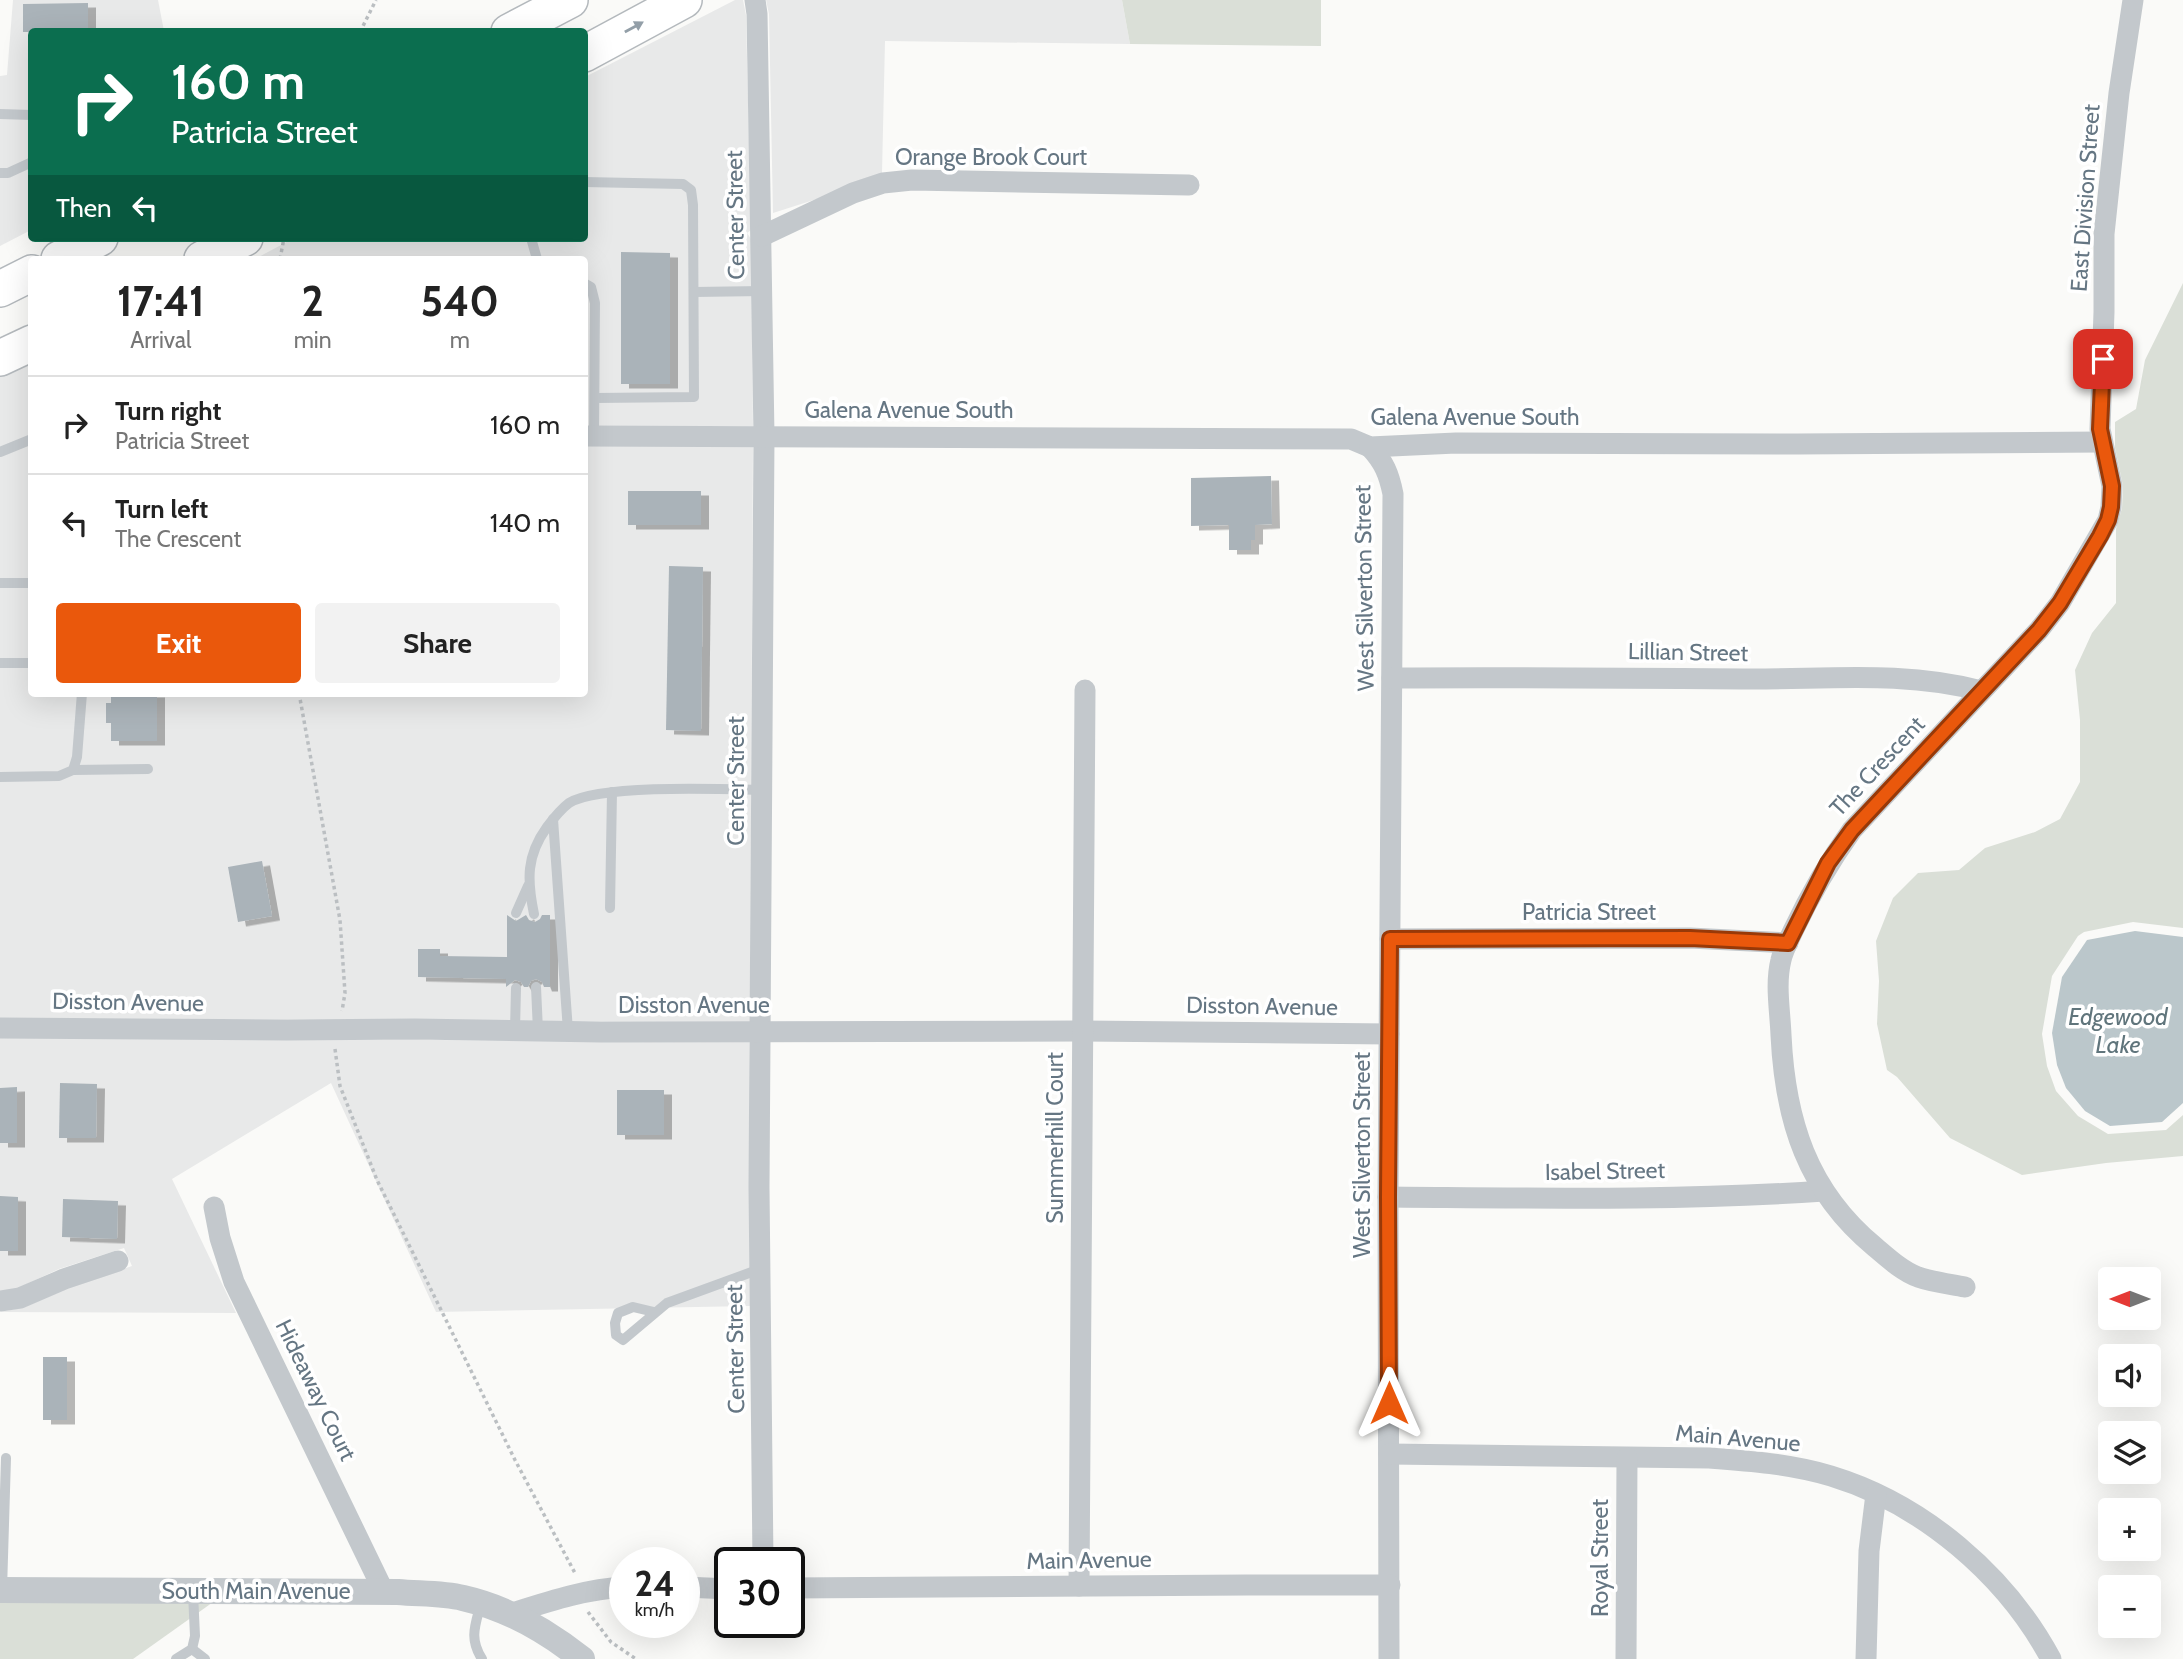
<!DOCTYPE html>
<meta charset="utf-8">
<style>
:root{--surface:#fff;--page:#f2f2f2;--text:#222;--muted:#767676;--line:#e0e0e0;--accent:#ea580c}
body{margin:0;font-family:Cabin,sans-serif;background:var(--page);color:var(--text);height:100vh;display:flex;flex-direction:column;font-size:26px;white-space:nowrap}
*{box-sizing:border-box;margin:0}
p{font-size:23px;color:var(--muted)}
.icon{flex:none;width:38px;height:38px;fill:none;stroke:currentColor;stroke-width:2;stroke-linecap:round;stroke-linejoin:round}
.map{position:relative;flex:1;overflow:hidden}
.sheet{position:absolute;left:28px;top:256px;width:560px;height:441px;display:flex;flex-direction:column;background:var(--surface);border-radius:7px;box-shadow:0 7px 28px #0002}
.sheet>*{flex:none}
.guide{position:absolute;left:28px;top:28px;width:560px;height:214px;border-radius:7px;box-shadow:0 7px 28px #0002;background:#0b6e4f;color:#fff;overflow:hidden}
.needle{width:46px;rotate:270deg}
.tools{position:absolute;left:2098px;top:1267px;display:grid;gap:14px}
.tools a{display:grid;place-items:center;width:63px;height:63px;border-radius:7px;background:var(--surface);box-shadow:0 7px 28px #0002;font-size:35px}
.speed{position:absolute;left:609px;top:1547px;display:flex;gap:14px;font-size:35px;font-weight:700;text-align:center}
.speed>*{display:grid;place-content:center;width:91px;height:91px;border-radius:50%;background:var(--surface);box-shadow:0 7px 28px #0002;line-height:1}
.speed small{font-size:18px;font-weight:400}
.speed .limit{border:4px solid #111;border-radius:10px;background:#fff;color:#111}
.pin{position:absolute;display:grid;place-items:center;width:60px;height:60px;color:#fff;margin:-30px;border-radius:14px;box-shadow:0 4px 10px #0006}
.me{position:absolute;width:77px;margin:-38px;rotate:0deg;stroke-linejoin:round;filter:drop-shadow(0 0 5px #0008)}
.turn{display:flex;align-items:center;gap:24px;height:147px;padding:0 28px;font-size:32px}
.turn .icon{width:91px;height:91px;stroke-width:2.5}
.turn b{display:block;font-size:49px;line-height:60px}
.then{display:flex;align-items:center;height:66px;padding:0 28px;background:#0003;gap:14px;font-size:26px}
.eta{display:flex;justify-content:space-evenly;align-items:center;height:119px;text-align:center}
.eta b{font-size:42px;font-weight:700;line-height:49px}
.action{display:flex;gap:14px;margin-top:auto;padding:14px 28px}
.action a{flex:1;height:80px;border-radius:7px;background:var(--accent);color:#fff;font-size:28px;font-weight:700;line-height:80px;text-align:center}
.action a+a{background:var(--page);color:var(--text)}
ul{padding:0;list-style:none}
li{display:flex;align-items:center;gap:21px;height:98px;padding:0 28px;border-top:2px solid var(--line)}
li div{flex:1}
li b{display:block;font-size:26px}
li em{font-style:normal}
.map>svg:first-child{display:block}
.built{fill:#e8e9e9}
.green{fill:#dadfd7}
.water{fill:#bbc7cb}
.building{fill:#aab3b9;filter:url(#shadow)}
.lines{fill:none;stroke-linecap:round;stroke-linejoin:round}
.trunk-casing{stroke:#b4b9bd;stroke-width:38}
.path{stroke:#bbbfc2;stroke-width:3.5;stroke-dasharray:3.5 3.5;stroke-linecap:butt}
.service{stroke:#c3c8cc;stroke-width:10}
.minor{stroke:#c3c8cc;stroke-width:21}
.tertiary{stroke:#c3c8cc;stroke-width:26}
.trunk{stroke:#fff;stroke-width:35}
.oneway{fill:#939fa8}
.route-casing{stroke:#983908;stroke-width:18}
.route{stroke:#ea580c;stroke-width:12}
.labels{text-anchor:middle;stroke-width:7;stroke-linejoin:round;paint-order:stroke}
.street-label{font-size:23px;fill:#657683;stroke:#fff}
.water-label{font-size:24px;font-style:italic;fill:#60757c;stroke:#fff}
</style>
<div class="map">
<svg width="2183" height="1659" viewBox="0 0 2183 1659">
<defs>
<filter id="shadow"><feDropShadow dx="8" dy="4.5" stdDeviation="0" flood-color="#0004"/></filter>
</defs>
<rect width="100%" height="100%" fill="#fafaf8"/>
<g class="built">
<polygon points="13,0 158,0 164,31 32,32 31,230 0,246 0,76 7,75"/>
<polygon points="735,0 743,0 746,15 751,230 747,233 751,239 753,426 585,426 584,259 255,259 294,238 584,238 585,77"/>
<polygon points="766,0 1122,0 1130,44 885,41 882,173 820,198 773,213 769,14"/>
<polygon points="31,364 32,693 584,693 585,446 753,446 750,1022 0,1018 0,376"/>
<polygon points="0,1037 749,1042 750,1306 436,1312 331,1083 172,1179 236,1313 0,1312 25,1307 68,1288 132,1266 124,1248 59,1269 16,1289 0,1291"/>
</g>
<g class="green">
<polygon points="1122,0 1321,0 1321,46 1130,44"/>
<polygon points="2183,283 2183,928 2133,922 2084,932 2078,936 2052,976 2042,1034 2047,1066 2056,1091 2078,1116 2108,1134 2166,1130 2183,1115 2183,1156 2106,1163 2022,1175 1950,1138 1897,1077 1887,1070 1877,1024 1879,981 1876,941 1893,898 1918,873 1959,870 1985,848 2035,832 2060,819 2080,782 2080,720 2075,670 2092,633 2116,603 2116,529 2122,508 2123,486 2115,448 2115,422 2136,409 2145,360"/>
<polygon points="0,1600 216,1600 133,1659 0,1659"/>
</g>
<polygon class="water" points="2135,931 2183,937 2183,1103 2162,1122 2110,1126 2085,1111 2066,1088 2057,1065 2052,1033 2062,977 2087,940"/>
<g class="building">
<polygon points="88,3 88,32 23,32 23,4"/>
<polygon points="621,252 670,253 670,384 621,384"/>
<polygon points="1271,476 1272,524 1255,525 1255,540 1251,540 1251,550 1229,550 1229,525 1191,526 1191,478"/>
<rect x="628" y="491" width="73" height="34"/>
<polygon points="669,566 703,567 701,731 666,730"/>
<polygon points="111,693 157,693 157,741 111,741 111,723 106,723 106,703 111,703"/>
<polygon points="262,861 272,916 238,922 228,867"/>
<polygon points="507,915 516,921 526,915 529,920 535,922 540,919 542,915 550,915 550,987 544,987 542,982 536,979 531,981 528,987 524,987 521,982 515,980 506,987 506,979 418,977 418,949 440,949 440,956 507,957"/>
<polygon points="60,1083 97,1084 96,1138 59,1138"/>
<polygon points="17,1087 17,1143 0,1143 0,1088"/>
<rect x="617" y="1090" width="47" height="45"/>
<polygon points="0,1196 18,1197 18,1251 0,1251"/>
<polygon points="63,1199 118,1201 117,1239 62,1237"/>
<rect x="43" y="1357" width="24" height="63"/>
</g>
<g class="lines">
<defs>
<g id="trunk">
<polyline points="509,32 570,0"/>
<polyline points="584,54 684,0"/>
<polyline points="59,259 100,238"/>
<polyline points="202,259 245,238"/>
<polyline points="0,289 32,273"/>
<polyline points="0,358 32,343"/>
</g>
</defs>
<use href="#trunk" class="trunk-casing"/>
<g class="path">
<polyline points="360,32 376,0"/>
<polyline points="280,259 284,238"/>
<polyline points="299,693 340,920 345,993 342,1011"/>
<polyline points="335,1049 340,1086 377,1180 515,1460 576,1575"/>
<polyline points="588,1612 611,1642 636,1659"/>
</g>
<g class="service">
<polyline points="0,114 32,115"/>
<polyline points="0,173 8,173 32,162"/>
<polyline points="584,182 683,184 691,190 693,205 694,397 595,398"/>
<polyline points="531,238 537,259"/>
<polyline points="584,283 591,287 595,303 594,436"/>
<polyline points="694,292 763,291"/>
<polyline points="0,452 32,439"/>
<polyline points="0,583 32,583"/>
<polyline points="0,663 32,663"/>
<polyline points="73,770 148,769"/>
<polyline points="0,777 59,776 73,770 77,757 82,693"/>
<polyline points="553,819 568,1031"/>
<polyline points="610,908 612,792"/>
<polyline points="516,913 528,886"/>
<path d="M534,914C527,880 526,856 547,827C553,819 561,809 569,803C599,784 723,789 762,790"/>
<polyline points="536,987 538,1031"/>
<polyline points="515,1030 516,988"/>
<polyline points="654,1312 633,1307 618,1313 615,1323 616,1335 623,1340 667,1303 760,1269"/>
<polyline points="2,1590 6,1458"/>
<path d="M481,1603C475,1626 469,1638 482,1659"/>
<polyline points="192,1649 205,1659"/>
<polyline points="176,1659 192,1649 195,1636 193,1593"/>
</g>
<g class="minor">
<polyline points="755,0 757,14 764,436 759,1187 763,1563"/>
<polyline points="762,236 853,193 883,183 912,180 1189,185"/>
<polyline points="584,436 1351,439 1370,447 1456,443 1797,444 2102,442"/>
<path d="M1370,447C1384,462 1389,474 1393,494L1388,1197L1389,1659"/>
<path d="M1392,678C1509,677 1626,678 1743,679C1823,680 1903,670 1981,691"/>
<polyline points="1390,939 1690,938 1788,943"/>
<polyline points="0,1028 287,1030 415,1029 601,1032 1082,1031 1389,1034"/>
<path d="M1388,1197C1533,1198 1679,1201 1824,1191"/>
<polyline points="214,1207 220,1238 234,1282 384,1592"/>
<path d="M1965,1287C1950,1284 1933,1282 1918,1277C1902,1271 1888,1258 1875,1247C1807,1191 1785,1120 1781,1035C1780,1010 1775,984 1781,960C1783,950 1789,940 1793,931C1810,895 1829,862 1852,830L2039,630L2060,603L2108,520L2111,507L2112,486L2100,429L2104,312V234L2119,93L2133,0"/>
<polyline points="0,1301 20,1298 64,1279 118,1261"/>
<path d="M1389,1454L1709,1458C1750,1461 1791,1464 1831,1476C1923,1504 2006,1575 2051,1659"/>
<polyline points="1079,1586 1085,690"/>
<polyline points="684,1587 730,1589"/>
<polyline points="789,1588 1248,1585 1390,1585"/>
<path d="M509,1614C547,1602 585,1589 625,1587"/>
<polyline points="1626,1659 1627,1458"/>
<polyline points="1866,1659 1869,1551 1876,1494"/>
</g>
<path class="tertiary" d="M0,1590L398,1592C419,1594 442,1593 463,1598C507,1608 547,1631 582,1659"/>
<use href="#trunk" class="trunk"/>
</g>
<defs><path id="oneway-solid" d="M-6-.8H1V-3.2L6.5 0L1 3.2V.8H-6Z" transform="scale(1.75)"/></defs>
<use class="oneway" href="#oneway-solid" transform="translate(634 27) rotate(-29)"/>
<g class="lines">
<defs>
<polyline id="route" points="1389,1403 1388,1197 1390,939 1690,938 1788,943 1828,863 1852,830 2039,630 2060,603 2100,536 2108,520 2111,507 2112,486 2100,429 2103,359"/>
</defs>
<use href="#route" class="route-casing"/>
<use href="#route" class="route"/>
</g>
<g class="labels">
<g class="street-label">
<text x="991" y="165">Orange Brook Court</text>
<text transform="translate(2085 198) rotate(-86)" y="8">East Division Street</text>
<text transform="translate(735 215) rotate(-91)" y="8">Center Street</text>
<text x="909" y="418">Galena Avenue South</text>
<text x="1475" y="425">Galena Avenue South</text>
<text transform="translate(1364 588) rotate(-91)" y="8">West Silverton Street</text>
<text transform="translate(1688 652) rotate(1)" y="8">Lillian Street</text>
<text transform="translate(1877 766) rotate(-47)" y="8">The Crescent</text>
<text transform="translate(736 781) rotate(-90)" y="8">Center Street</text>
<text x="1589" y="920">Patricia Street</text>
<text transform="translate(128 1002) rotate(1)" y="8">Disston Avenue</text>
<text x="694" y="1013">Disston Avenue</text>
<text transform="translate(1262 1006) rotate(1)" y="8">Disston Avenue</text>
<text transform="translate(1055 1138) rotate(-90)" y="8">Summerhill Court</text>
<text transform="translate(1362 1155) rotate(-90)" y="8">West Silverton Street</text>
<text transform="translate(1605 1171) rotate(-1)" y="8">Isabel Street</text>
<text transform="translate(735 1349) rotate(-91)" y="8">Center Street</text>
<text transform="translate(316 1390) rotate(64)" y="8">Hideaway Court</text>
<text transform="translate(1738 1438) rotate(5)" y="8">Main Avenue</text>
<text transform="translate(1600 1558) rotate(-90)" y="8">Royal Street</text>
<text transform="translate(1089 1560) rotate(-1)" y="8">Main Avenue</text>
<text x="256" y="1599">South Main Avenue</text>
</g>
<g class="water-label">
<text x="2118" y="1025">Edgewood<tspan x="2118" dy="28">Lake</tspan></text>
</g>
</g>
</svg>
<div class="tools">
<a><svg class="needle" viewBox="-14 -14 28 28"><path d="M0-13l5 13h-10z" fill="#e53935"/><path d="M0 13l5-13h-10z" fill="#767676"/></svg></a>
<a><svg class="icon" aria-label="sound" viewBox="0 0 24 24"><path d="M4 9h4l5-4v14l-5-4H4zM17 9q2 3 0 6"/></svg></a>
<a><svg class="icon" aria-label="layers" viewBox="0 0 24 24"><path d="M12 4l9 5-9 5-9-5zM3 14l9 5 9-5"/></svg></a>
<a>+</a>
<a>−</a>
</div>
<div class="speed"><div>24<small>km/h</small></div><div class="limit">30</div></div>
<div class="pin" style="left:2103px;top:359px;background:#d93025"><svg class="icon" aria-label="arrive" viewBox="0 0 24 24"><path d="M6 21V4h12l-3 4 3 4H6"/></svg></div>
<svg class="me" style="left:1389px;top:1403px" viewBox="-20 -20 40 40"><path d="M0-17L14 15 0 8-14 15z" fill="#ea580c" stroke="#fff" stroke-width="4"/></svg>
<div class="guide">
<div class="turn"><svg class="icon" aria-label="right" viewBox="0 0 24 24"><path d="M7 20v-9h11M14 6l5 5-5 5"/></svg><div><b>160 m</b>Patricia Street</div></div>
<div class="then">Then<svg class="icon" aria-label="left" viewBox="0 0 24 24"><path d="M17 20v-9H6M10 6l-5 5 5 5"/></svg></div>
</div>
<section class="sheet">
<div class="eta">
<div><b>17:41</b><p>Arrival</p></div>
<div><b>2</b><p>min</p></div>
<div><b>540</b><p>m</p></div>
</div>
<ul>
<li><svg class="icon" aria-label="right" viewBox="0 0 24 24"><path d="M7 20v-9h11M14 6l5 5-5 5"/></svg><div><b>Turn right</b><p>Patricia Street</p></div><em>160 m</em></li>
<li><svg class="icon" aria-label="left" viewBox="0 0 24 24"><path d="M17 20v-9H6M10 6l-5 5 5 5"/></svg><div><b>Turn left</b><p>The Crescent</p></div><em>140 m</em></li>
</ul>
<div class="action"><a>Exit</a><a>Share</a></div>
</section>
</div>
